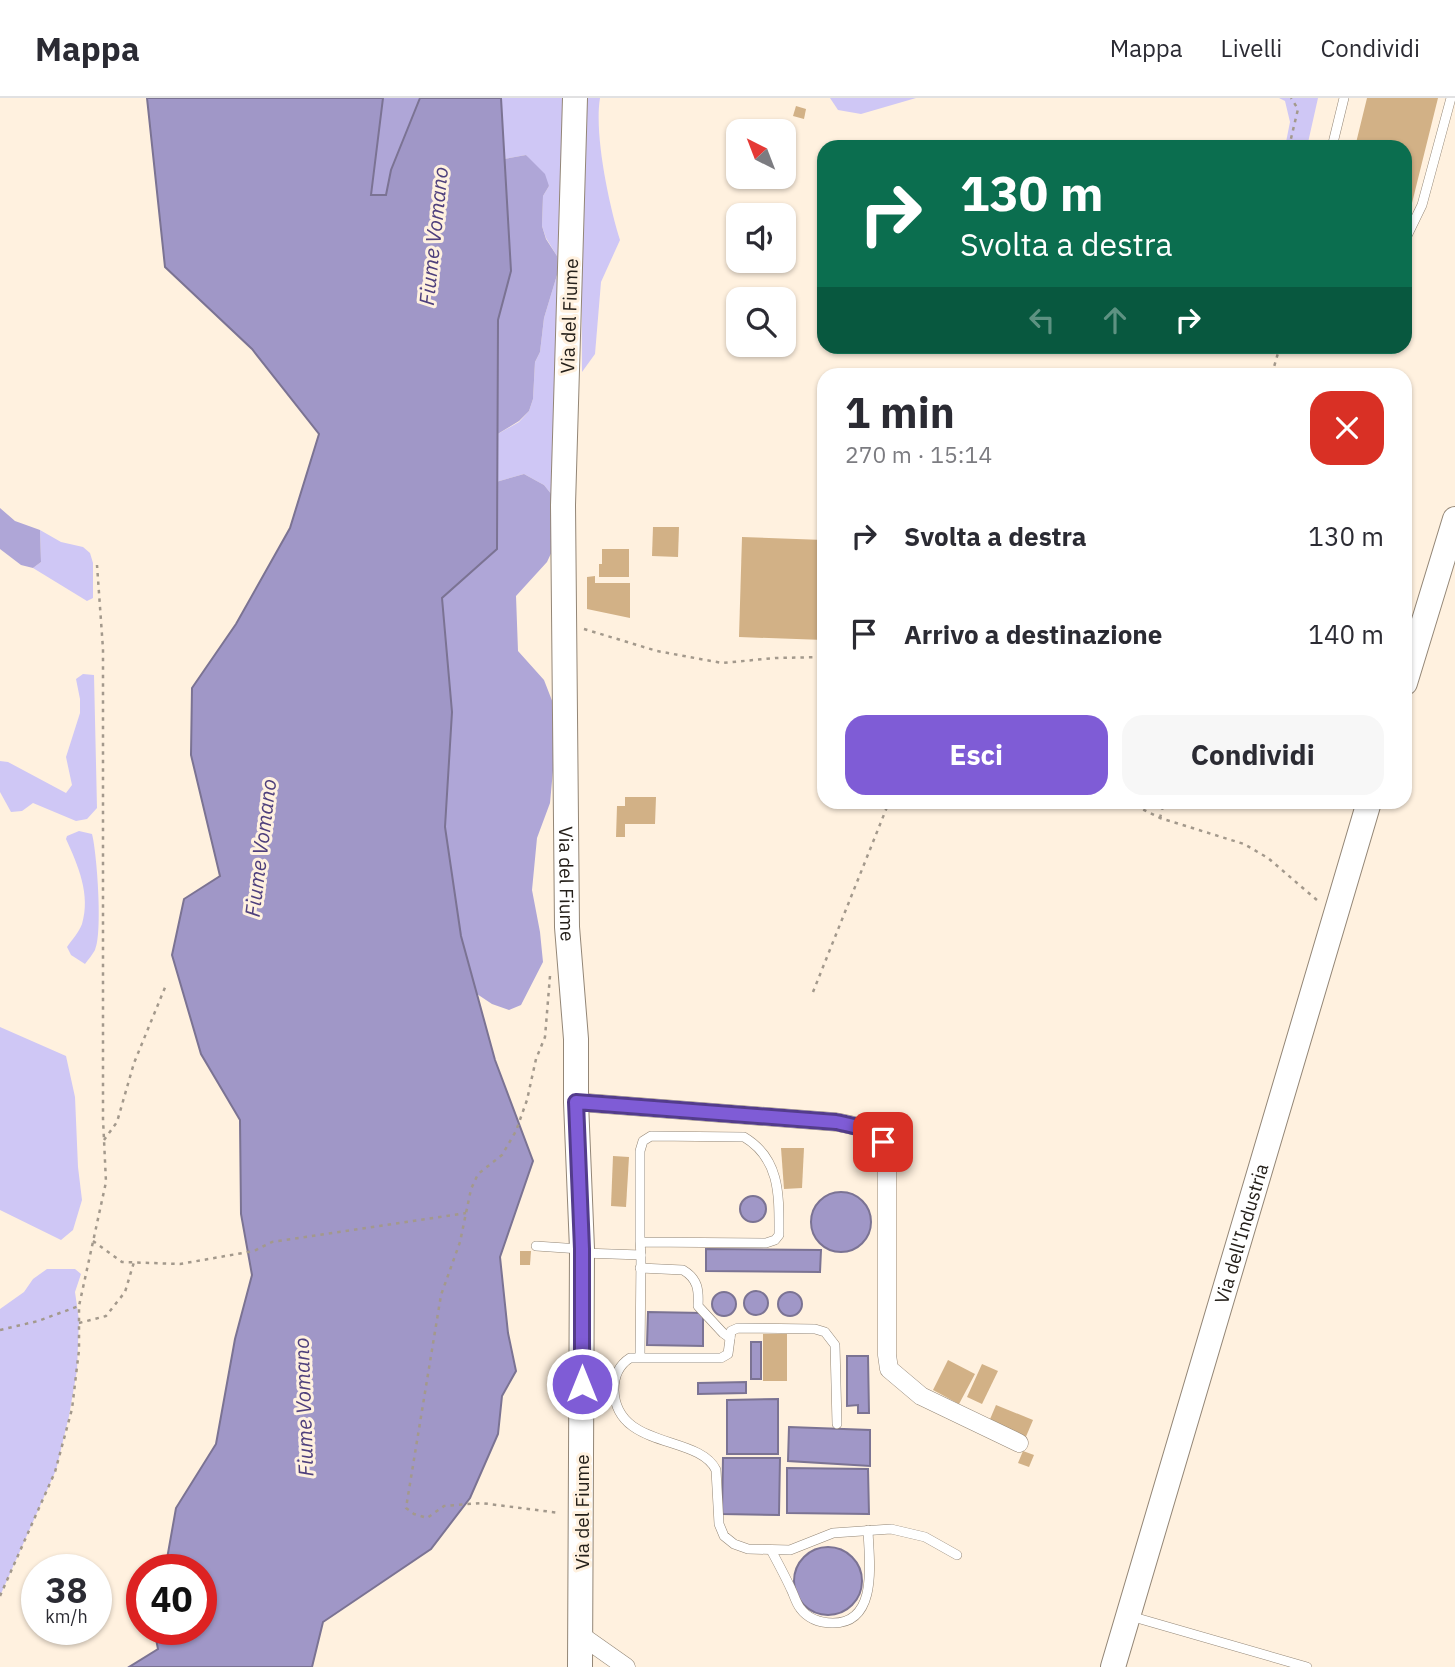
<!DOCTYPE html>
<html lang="it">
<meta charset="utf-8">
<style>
:root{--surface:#fff;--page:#f7f7f7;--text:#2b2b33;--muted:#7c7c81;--line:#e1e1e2;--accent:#7f5cd6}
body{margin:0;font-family:"IBM Plex Sans",sans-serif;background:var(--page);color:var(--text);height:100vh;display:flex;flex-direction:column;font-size:26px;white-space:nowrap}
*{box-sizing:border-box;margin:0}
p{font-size:23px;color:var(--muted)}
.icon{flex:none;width:38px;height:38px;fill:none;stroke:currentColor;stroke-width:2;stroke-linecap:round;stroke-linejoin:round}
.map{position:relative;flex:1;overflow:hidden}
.sheet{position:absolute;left:817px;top:270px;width:595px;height:441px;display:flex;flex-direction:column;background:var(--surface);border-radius:21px;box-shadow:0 2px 5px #0004}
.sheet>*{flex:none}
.top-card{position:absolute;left:817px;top:42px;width:595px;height:214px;border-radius:21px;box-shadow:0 2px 5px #0004;background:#0b6e4f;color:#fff;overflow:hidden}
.needle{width:46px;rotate:318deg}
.controls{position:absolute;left:726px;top:21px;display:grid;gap:14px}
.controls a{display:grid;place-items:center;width:70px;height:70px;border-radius:14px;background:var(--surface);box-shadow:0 2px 5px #0004;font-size:35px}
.speed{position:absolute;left:21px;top:1456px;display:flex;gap:14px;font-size:35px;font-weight:700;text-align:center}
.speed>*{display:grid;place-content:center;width:91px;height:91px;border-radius:50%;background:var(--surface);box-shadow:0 2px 5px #0004;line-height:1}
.speed small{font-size:18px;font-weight:400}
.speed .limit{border:10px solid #d22;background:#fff;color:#111}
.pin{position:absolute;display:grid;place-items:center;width:60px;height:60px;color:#fff;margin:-30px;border-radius:14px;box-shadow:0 4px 10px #0006}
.me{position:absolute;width:77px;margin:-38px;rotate:0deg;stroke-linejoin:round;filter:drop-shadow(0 0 5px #0008)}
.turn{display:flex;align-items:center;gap:24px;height:147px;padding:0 28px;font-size:32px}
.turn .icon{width:91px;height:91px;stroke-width:2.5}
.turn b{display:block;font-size:49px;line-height:60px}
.lanes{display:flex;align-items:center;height:66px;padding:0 28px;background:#0003;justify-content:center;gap:35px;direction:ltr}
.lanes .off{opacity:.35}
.round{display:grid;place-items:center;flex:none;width:74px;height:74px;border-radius:21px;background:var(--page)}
.head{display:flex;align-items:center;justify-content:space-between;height:119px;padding:0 28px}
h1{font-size:42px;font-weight:700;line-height:52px}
.cta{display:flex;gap:14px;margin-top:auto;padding:14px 28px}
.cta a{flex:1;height:80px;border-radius:21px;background:var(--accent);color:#fff;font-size:28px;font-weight:700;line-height:80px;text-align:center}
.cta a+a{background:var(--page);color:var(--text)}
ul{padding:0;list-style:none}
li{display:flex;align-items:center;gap:21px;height:98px;padding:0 28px}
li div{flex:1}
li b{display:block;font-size:26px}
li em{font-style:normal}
header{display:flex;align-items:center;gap:42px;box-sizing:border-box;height:98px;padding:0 35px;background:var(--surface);border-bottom:2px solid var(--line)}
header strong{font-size:33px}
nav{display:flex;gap:38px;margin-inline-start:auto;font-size:24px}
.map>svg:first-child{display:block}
.green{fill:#cfc7f5}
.forest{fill:#afa6d7}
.water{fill:#a097c7;stroke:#7b7393;stroke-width:2}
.building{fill:#d2b186}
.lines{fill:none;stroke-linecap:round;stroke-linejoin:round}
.lane-casing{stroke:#938676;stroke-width:10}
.street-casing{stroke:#938676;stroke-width:19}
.secondary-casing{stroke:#938676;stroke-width:26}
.path{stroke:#a3998c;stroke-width:2.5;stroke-dasharray:3.5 5;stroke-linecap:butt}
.lane{stroke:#fff;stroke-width:9}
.street{stroke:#fff;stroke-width:18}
.secondary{stroke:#fff;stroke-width:24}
.route-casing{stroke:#533c8b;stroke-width:18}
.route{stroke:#7f5cd6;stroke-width:12}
.labels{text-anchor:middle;stroke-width:6;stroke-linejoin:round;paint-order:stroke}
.street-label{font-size:19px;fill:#25201a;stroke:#fff1df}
.water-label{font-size:21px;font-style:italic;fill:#4e3f7c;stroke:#fff1df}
</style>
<header>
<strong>Mappa</strong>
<nav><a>Mappa</a><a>Livelli</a><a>Condividi</a></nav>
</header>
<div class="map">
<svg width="1455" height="1569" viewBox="0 0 1455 1569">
<rect width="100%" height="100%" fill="#fff1df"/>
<g class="green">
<polygon points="501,0 570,0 552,397 544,387 524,376 496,384 496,337 519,324 529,313 533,301 535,264 540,254 544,220 557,177 557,158 546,140 542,128 543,98 549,88 526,57 504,61"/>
<path d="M580,0H600C594,36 609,107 620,142L601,184L595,256L582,274Z"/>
<polygon points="830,0 916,0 861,16 838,12"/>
<polygon points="1279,0 1318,0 1307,49 1285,49 1290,24 1285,3"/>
<polygon points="40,432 61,444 83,449 90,455 93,465 93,500 87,503 33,470 41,464"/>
<polygon points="83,576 94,577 97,710 87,721 76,723 33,705 22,713 11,714 0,694 0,663 8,664 66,695 72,687 66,659 80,615 80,601 76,581"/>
<path d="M79,733L92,736C97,755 103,836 95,852C92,857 88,862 85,866L71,857L67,849C72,842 79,834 82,826C91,797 78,767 66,741L67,738Z"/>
<polygon points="0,929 66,958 75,999 78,1069 82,1102 73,1132 61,1142 0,1112"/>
<polygon points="47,1171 75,1171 81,1176 75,1194 79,1222 77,1272 69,1318 56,1372 0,1498 0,1211 24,1194 33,1181"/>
</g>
<g class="forest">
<polygon points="383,0 420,0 391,72 386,97 371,97"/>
<polygon points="526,57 545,76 549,88 543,98 542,128 546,141 557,158 557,177 544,220 540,254 535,264 533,301 529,313 519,323 496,337 498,222 511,173 504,61"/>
<polygon points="524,376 544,387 552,397 554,449 547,464 516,498 518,553 544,582 558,618 550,705 537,740 532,792 540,834 543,864 521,907 509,912 492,906 477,896 461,838 445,729 452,614 442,500 497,451 496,384"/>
<polygon points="0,410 15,423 40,432 41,464 33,470 21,467 0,451"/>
</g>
<g class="water">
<polygon points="147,0 383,0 371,97 386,97 391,72 420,0 501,0 511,173 498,222 497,451 442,500 452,614 445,729 461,838 495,962 533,1063 500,1159 508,1235 516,1273 502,1298 498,1336 470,1400 431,1451 323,1524 312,1569 129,1569 158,1551 154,1531 201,1531 201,1472 165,1472 176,1410 216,1346 235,1241 252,1177 241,1116 240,1022 201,956 172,857 184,801 220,778 191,657 192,590 236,526 290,430 319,336 252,251 165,169"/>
<circle cx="841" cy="1124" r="30"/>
<circle cx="753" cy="1111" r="13"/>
<polygon points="706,1151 821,1152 820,1174 706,1173"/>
<circle cx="756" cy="1205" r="12"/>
<circle cx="790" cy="1206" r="12"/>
<circle cx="724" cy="1206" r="12"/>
<polygon points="648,1214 703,1215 703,1248 647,1247"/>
<rect x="751" y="1244" width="10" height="37"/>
<polygon points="847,1258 868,1258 869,1315 858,1315 858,1307 847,1308"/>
<polygon points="746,1284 746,1295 698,1296 698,1285"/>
<polygon points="778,1301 778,1356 727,1356 727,1302"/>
<polygon points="789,1329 870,1332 870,1368 788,1363"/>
<polygon points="723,1360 780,1360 779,1417 722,1416"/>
<polygon points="787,1370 868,1371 869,1416 787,1415"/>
<circle cx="828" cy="1483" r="34"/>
</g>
<g class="building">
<polygon points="1367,0 1438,0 1412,105 1405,103 1405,49 1355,49"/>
<polygon points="796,8 806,11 804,21 793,18"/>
<polygon points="653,429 679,429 678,459 652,458"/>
<polygon points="742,439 824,442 824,542 739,539"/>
<polygon points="602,451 629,451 629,479 599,479 599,466 602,466"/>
<polygon points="595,478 595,485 630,485 630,520 587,511 587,479"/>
<polygon points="625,699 656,699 655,726 625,726 625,739 616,739 617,708 625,708"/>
<polygon points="781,1050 804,1050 802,1090 784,1091"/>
<polygon points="613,1058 629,1059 626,1109 611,1108"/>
<polygon points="520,1153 531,1153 530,1167 520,1167"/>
<rect x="763" y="1236" width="24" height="47"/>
<polygon points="948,1262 975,1276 959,1306 933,1292"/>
<polygon points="982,1266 998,1273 982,1306 967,1299"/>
<polygon points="996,1307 1033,1322 1025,1341 988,1326"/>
<polygon points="1023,1353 1034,1357 1029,1369 1018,1365"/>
</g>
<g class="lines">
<defs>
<g id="lane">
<polyline points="1332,49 1344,0"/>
<polyline points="1405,142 1422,107 1451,0"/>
<polyline points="536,1148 580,1151"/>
<polyline points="583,1155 641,1157"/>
<path d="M640,1170L683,1172C698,1181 699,1192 698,1208L723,1235L730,1240"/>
<path d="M640,1259L641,1157L640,1144V1053L643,1043L651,1038L744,1039C781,1061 779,1099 779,1137L775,1142L766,1145L640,1144"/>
<path d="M837,1326L835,1247L825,1234L815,1231L738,1230L731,1233L728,1256L721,1260H630C619,1267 614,1278 614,1292C616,1352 699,1336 716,1372L719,1426L724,1438L734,1446L748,1451L790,1452L833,1435L891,1431L925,1439L957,1457"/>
<path d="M771,1452C778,1465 785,1478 791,1491C794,1497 796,1505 800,1510C808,1521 820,1525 833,1525C879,1525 869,1462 868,1432"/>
<polyline points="1130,1518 1307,1569"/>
</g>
<g id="street">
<path d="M576,1004L836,1024C858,1028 878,1030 887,1054V1257L889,1271L921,1298L1019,1345"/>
<polyline points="582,1538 626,1569"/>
</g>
<g id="secondary">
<path id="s1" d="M575,0L563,407L567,829L576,941V1004L582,1151L580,1569"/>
<polyline points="1405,585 1455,421"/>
<path id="s2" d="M1113,1569L1369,704"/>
</g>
</defs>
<use href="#lane" class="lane-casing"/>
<use href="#street" class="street-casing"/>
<use href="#secondary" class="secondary-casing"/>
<g class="path">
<polyline points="1289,49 1298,11 1291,0"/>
<polyline points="1272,276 1280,248"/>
<polyline points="584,531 657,553 722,565 775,560 824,559"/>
<polyline points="1128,704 1160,720 1244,746 1268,760 1318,803"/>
<polyline points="1160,720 1164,704"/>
<polyline points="550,878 545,939 536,961 527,1002 516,1033 502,1057 478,1076 471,1091 460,1144 441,1197 406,1410 414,1416 427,1420 444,1408 481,1405 560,1415"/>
<polyline points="813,894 889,704"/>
<polyline points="104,1042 117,1024 134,965 166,887"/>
<polyline points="93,1143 122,1164 180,1166 254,1153 272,1144 466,1115"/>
<polyline points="79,1225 106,1218 125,1194 134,1164"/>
<polyline points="0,1232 38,1223 79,1208"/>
<polyline points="0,1498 55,1374 72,1311 79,1252 79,1208 106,1084 103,1021 103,551 97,467"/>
</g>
<use href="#lane" class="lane"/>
<use href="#street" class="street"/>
<use href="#secondary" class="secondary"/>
</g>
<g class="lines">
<defs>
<path id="route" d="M582,1286V1151L576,1004L836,1024C855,1028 869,1030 883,1044"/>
</defs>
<use href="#route" class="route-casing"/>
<use href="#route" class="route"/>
</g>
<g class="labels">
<g class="street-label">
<text transform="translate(569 218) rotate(-88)" y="7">Via del Fiume</text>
<text dy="7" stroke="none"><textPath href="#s1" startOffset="786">Via del Fiume</textPath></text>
<text dy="7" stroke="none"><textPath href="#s2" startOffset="452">Via dell'Industria</textPath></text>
<text transform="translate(582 1414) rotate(-90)" y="7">Via del Fiume</text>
</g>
<g class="water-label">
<text transform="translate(434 138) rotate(-84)" y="7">Fiume Vomano</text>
<text transform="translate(261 750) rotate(-83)" y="7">Fiume Vomano</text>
<text transform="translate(304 1309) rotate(-92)" y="7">Fiume Vomano</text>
</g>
</g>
</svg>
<div class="controls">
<a><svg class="needle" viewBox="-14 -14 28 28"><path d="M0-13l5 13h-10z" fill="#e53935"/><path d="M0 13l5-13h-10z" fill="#7c7c81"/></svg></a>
<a><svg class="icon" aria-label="sound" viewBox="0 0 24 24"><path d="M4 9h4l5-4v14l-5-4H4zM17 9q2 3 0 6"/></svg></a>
<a><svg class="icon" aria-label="search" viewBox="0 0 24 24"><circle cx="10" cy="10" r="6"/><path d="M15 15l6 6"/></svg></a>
</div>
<div class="speed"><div>38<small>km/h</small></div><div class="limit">40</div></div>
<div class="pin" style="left:883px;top:1044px;background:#d93025"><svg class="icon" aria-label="arrive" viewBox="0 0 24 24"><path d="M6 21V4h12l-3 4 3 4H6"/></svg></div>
<svg class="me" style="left:582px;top:1286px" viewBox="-20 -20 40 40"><circle r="17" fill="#7f5cd6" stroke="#fff" stroke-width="3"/><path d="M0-11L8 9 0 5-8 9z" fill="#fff"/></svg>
<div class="top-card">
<div class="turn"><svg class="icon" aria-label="right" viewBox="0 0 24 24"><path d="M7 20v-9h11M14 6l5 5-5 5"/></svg><div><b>130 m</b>Svolta a destra</div></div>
<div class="lanes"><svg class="icon off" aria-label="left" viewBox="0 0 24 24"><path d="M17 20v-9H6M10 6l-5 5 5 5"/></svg><svg class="icon off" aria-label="ahead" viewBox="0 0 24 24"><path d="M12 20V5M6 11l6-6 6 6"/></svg><svg class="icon" aria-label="right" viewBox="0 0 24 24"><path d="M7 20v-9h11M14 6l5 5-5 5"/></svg></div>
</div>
<section class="sheet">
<div class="head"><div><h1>1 min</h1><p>270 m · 15:14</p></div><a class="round" style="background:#d93025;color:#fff"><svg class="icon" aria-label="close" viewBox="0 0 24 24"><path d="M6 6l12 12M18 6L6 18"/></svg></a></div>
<ul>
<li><svg class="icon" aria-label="right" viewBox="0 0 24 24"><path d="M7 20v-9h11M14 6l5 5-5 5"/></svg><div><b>Svolta a destra</b></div><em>130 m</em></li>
<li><svg class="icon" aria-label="arrive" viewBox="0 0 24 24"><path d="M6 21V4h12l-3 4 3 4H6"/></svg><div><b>Arrivo a destinazione</b></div><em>140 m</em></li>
</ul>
<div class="cta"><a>Esci</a><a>Condividi</a></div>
</section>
</div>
